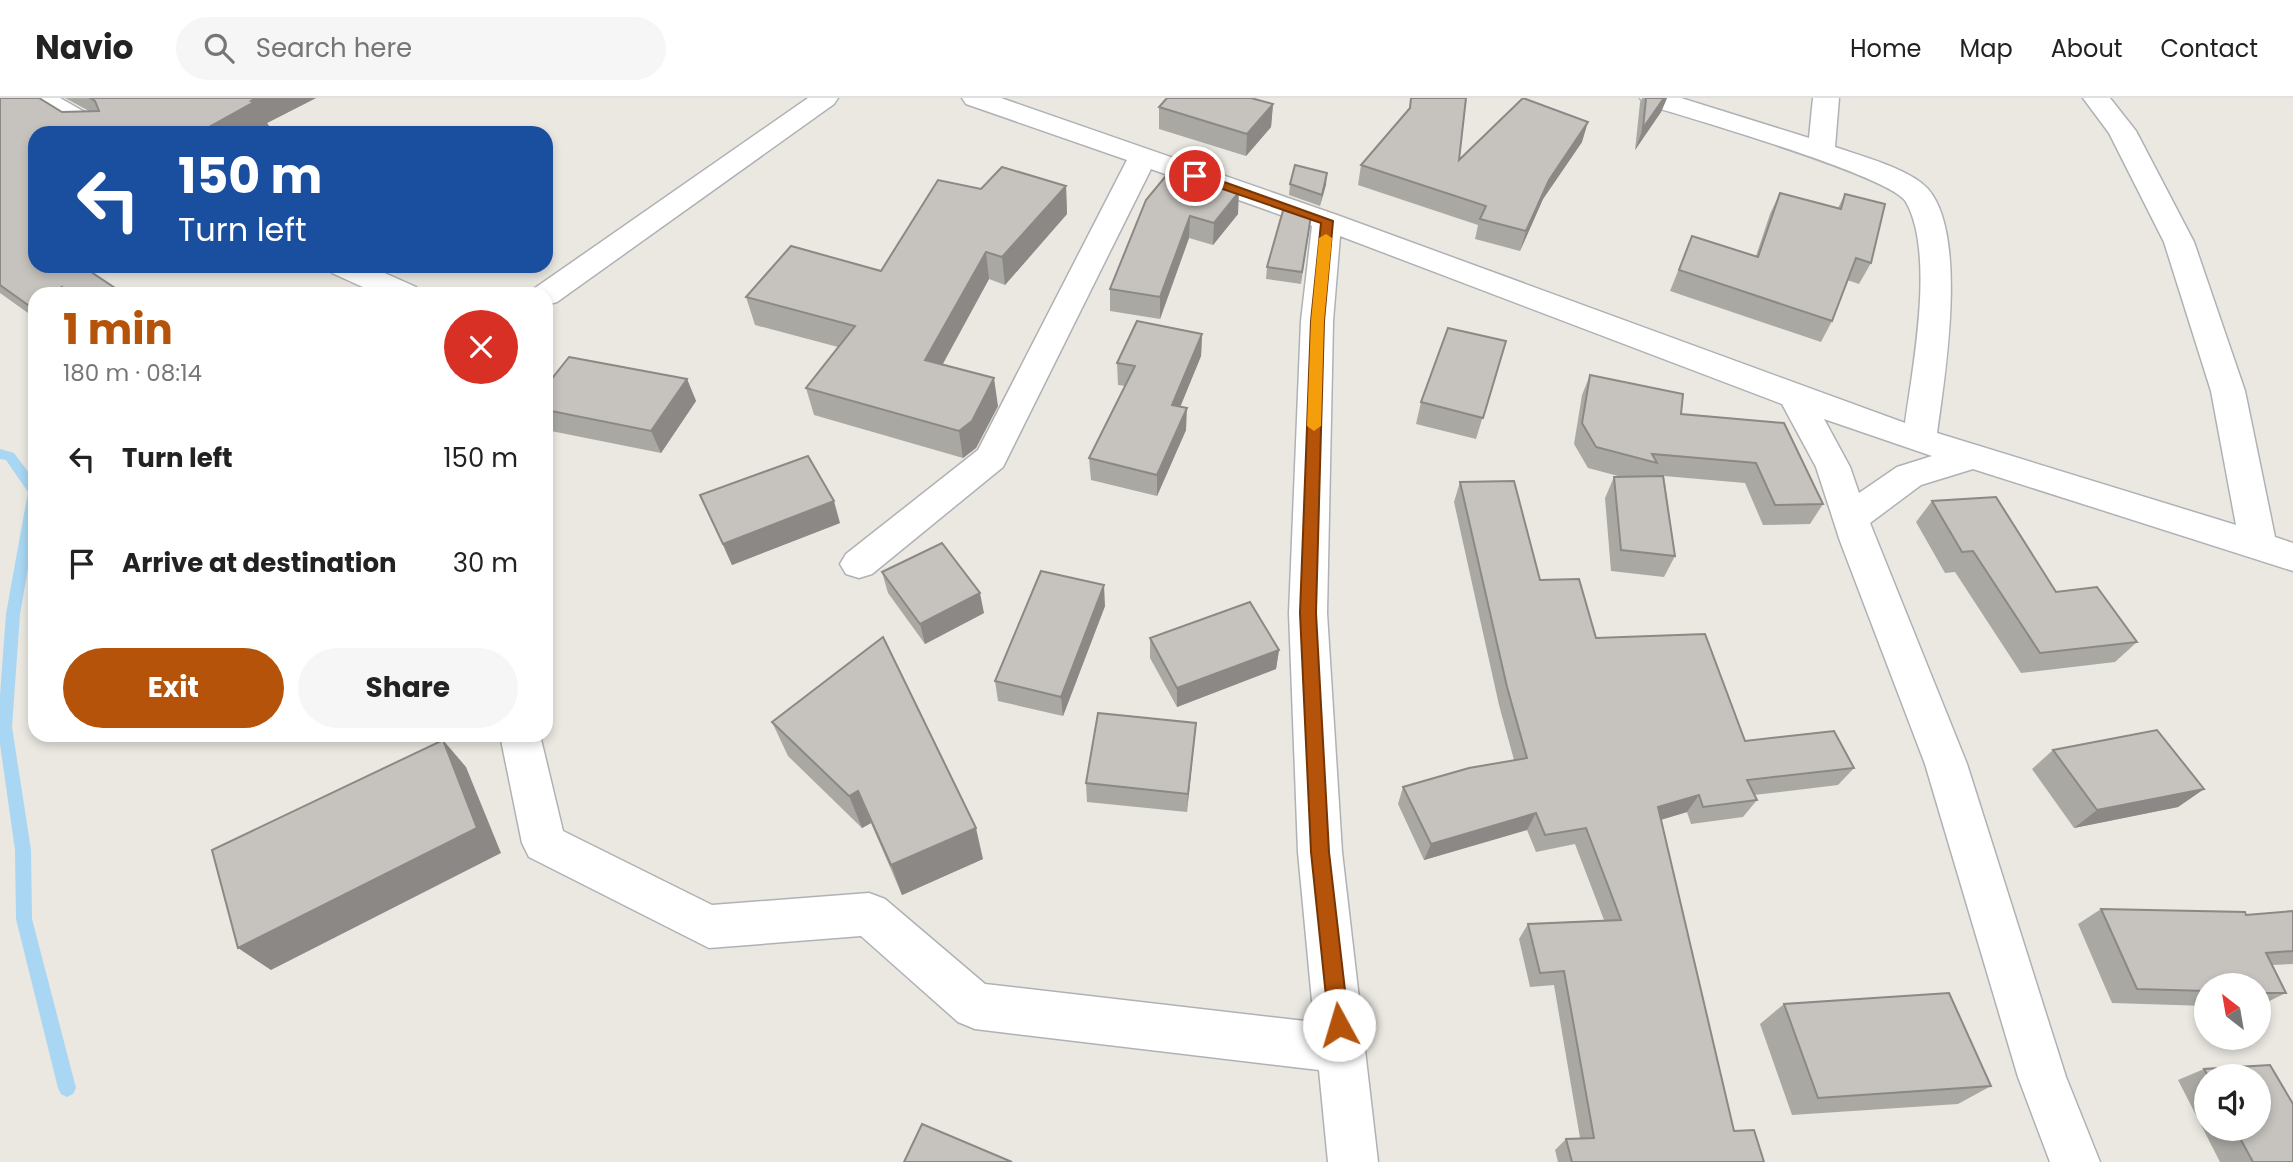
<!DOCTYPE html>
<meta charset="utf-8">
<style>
:root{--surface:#fff;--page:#f6f6f6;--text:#222;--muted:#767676;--line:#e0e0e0;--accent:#b45309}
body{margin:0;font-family:Poppins,sans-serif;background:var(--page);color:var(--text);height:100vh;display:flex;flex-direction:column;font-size:26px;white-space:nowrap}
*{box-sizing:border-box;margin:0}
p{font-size:23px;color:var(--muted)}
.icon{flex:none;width:38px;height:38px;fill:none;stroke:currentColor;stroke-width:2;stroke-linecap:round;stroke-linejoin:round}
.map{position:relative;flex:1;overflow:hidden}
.drawer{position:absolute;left:28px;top:189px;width:525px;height:455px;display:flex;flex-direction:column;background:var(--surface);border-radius:21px;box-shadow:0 4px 10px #0003}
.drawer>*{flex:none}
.hud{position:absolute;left:28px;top:28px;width:525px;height:147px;border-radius:21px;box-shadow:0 4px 10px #0003;background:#1a4fa0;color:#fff;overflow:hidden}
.needle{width:46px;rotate:329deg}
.buttons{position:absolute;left:2194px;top:875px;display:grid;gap:14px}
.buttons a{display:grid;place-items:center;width:77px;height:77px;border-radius:50%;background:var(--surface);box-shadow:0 4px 10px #0003;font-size:35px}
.pin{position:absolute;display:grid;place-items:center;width:60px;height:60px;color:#fff;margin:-30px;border:4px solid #fff;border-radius:50%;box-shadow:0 2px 7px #0007}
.me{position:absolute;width:77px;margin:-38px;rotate:354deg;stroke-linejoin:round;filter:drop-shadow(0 0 5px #0008)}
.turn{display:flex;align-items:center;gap:24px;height:147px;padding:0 35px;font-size:32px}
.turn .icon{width:91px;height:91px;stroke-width:2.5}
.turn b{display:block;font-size:49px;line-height:60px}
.round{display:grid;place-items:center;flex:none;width:74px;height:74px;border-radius:37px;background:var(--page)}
.overview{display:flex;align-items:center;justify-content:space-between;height:119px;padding:0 35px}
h1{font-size:42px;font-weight:700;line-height:52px;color:var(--accent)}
.button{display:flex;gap:14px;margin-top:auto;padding:14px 35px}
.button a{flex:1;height:80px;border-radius:42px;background:var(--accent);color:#fff;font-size:28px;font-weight:700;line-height:80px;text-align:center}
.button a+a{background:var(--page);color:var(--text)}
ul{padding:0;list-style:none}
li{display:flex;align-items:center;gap:21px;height:105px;padding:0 35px}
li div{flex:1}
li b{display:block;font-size:26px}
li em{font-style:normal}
header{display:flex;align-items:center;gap:42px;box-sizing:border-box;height:98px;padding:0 35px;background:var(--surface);border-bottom:2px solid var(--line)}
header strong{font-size:33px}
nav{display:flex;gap:38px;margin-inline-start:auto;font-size:24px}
.search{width:490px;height:63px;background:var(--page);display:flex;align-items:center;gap:18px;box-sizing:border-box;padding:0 24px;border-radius:38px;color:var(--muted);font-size:26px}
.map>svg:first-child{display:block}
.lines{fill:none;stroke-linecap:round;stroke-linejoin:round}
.stream{fill:#a8d6f3;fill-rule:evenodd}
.minor-casing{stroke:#afb2b5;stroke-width:3}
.minor{fill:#fff;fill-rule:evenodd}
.wall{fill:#aaa8a3;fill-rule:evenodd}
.shaded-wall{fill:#8b8885}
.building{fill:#c6c3be;stroke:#8b8885;stroke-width:2}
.route{fill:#b45309;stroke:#753606;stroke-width:2}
.slow{fill:#f59e0b}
</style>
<header>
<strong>Navio</strong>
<div class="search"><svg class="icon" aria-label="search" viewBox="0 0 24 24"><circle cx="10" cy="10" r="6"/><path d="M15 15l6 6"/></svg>Search here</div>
<nav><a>Home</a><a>Map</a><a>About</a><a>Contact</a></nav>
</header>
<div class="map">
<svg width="2293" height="1064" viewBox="0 0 2293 1064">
<rect width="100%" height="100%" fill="#eae8e1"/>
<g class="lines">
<polygon class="stream" points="0,351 14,355 35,383 35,430 20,516 12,629 31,752 32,821 76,990 73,996 67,999 61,996 58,990 16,821 15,752 0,646 0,597 6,516 28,394 6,362 0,361"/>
<defs>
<g id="minor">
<polygon points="28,0 60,0 111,29 115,35 81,35 32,6"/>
<polygon points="808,0 838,0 834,6 557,204 546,207 546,196 531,196 535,190"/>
<path d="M962,0H1001L1337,117L1905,325C1913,268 1935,155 1906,104C1892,78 1683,18 1644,6L1640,0H1681L1809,40L1813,0H1839L1835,49C1861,58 1910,71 1928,91C1968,137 1945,277 1937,335L2236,427L2211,293L2164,144L2109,35L2083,0H2110L2136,33L2194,144L2245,293L2275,439L2293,445V473L1973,371L1921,387L1870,425L1967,666L2066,979L2100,1064H2050L2018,979L1925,666L1840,443L1816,369L1782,306L1340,138L1333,223L1327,515L1342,754L1378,1064H1328L1319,972L975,931L958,924L861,838L709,850L529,759L522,745L500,637H540L563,733L712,807L869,795L885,801L985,886L1314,924L1298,754L1289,515L1301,223L1312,128L1151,71L1003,369L872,476L859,480L846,476L840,466L846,456L978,352L1127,62L966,6ZM1824,321L1932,358L1897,369L1859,395L1850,369Z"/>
<polygon points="328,168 369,168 416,189 420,196 378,196 332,175"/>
</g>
</defs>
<use href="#minor" class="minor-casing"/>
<use href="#minor" class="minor"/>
</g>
<g class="wall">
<polygon points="0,0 62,14 89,13 65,0 316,0 267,25 269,28 35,35 35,220 0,195"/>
<polygon points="1642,0 1667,0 1661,14 1635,52 1640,5"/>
<polygon points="1273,6 1271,29 1246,58 1159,31 1159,9"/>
<polygon points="1582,44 1543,101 1520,153 1475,141 1478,127 1358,87 1361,67 1459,62"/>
<polygon points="1327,75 1320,108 1289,97 1290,86"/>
<polygon points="1066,88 1067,116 1005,187 989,181 943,266 998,308 976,350 963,360 814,317 806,290 838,249 755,227 746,199 881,173"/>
<polygon points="1780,95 1838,110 1845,96 1871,165 1859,186 1847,182 1832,223 1821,244 1670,193 1692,138 1756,158 1770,116"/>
<polygon points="1146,102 1238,116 1213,147 1189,140 1160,221 1110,213 1110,191"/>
<polygon points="1311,118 1301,186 1266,181 1267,169"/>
<polygon points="1202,236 1201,258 1180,309 1186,332 1157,398 1091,382 1089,360 1125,288 1118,287 1117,265"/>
<polygon points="1506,243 1476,341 1416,326 1421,304"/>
<polygon points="1590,277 1681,316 1823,406 1810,426 1763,427 1745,385 1664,378 1675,458 1664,479 1611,473 1605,400 1614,379 1622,379 1588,370 1574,346 1582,297"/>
<polygon points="687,281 696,303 661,355 546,332 546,288"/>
<polygon points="1460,384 1540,482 1596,540 1745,643 1854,670 1838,687 1754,697 1757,702 1743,719 1691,726 1687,714 1661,722 1734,1033 1764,1064 1558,1064 1555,1052 1566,1041 1580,1040 1554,887 1530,889 1519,841 1528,826 1604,822 1575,746 1536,754 1527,732 1424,762 1398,706 1403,689 1514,662 1499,607 1454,404"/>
<polygon points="700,397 840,425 732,467"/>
<polygon points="1932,403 2056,494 2137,544 2115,564 2021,575 1955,474 1945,475 1916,424"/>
<polygon points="882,474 984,515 925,546 888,495"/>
<polygon points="1105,508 1063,618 998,603 995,583"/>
<polygon points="1150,540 1279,552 1276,571 1177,609 1150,560"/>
<polygon points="772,624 983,761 902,797 871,725 862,730 788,658"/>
<polygon points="1196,625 1187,714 1087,704 1086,685"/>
<polygon points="2053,652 2204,691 2178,709 2074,730 2032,671"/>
<polygon points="2101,811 2246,817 2293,813 2293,866 2272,867 2286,895 2259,908 2259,887 2207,887 2207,908 2112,905 2078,826"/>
<polygon points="1784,906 1991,988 1958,1006 1792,1017 1760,926"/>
<path d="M2270,967L2293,1006V1064H2220L2178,982L2204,971ZM2207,978H2259V1031H2207Z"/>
</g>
<g class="shaded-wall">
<polygon points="256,0 316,0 267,25 269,28 256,35 198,35"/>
<polygon points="1664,0 1667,0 1661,14 1635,52 1643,30"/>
<polygon points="1273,6 1271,29 1246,58 1247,36"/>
<polygon points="1588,24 1582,44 1543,101 1520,153 1526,133 1549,82"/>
<polygon points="1327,75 1326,87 1320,108 1322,97"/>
<polygon points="1066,88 1067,116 1005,187 1002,159"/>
<polygon points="1239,94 1238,116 1213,147 1214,125"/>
<polygon points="1190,118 1189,140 1160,221 1160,199"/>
<polygon points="986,154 989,181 930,289 925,262"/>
<polygon points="62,189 68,196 49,196"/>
<polygon points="35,203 35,215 28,207"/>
<polygon points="1202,236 1201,258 1172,329 1172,307"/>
<polygon points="994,280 998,308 976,350 963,360 959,333"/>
<polygon points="687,281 696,303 661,355 651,333"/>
<polygon points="1187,310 1186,332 1157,398 1157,377"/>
<polygon points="834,403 840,425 732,467 723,446"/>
<polygon points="1104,487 1105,508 1063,618 1061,599"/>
<polygon points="980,495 984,515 925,546 920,526"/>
<polygon points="1279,552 1276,571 1177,609 1177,590"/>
<polygon points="1196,625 1194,644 1187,714 1188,696"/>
<polygon points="443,642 466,669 501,755 271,872 238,850"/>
<polygon points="2204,691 2178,709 2074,730 2097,712"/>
<polygon points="858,693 871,725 862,730 849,698"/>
<polygon points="1699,697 1687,714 1646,726 1658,709"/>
<polygon points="1536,715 1527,732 1424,762 1431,746"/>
<polygon points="976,730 983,761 902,797 891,767"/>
</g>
<g class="building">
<polygon points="0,0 39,0 62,14 99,13 95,3 90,0 256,0 251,3 254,4 198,35 35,35 35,134 33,135 35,136 35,168 82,168 124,196 64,196 62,189 49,196 35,196 35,203 28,207 0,187"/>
<polygon points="1167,0 1251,0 1273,6 1247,36 1159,9"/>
<polygon points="1411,0 1466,0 1459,62 1523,0 1588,24 1549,82 1526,133 1480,121 1486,108 1361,67 1410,10"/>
<polygon points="1646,0 1664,0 1643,30"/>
<polygon points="1295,67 1327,75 1322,97 1290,86"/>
<polygon points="1002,69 1066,88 1002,159 986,154 925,262 994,280 972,323 959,333 806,290 855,228 746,199 791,148 881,173 938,82 981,91"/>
<polygon points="1170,73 1239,94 1214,125 1190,118 1160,199 1110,191 1146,102"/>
<polygon points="1780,95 1841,111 1845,96 1885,106 1871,165 1856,160 1832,223 1679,172 1692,138 1758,159"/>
<polygon points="1284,109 1311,118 1302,174 1267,169"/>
<polygon points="1137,223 1202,236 1172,307 1187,310 1157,377 1089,360 1135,268 1117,265"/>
<polygon points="1448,230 1506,243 1483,320 1421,304"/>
<polygon points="569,259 687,281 651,333 546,312 546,288"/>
<polygon points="1590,277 1683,296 1681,316 1784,325 1823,406 1775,407 1756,365 1652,356 1657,365 1596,349 1582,325"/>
<polygon points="808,358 834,403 723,446 700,397"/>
<polygon points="1663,378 1675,458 1621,452 1614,379"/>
<polygon points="1514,383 1540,482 1579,481 1596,540 1705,536 1745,643 1834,633 1854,670 1747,682 1757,702 1703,709 1699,697 1658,709 1734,1033 1754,1032 1764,1064 1572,1064 1566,1041 1594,1040 1564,873 1540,875 1528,826 1621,822 1586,730 1545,737 1536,715 1431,746 1403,689 1469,670 1527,660 1507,589 1460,384"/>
<polygon points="1996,399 2056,494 2097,489 2137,544 2040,555 1973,453 1962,454 1932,403"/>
<polygon points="942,445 980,495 920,526 882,474"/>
<polygon points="1041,473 1104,487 1061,599 995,583"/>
<polygon points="1250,504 1279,552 1177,590 1150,540"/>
<polygon points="883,539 976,730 891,767 858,693 849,698 772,624"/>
<polygon points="1098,615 1196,625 1188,696 1086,685"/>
<polygon points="2157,632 2204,691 2097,712 2053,652"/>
<polygon points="443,642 477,730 238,850 212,752"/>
<polygon points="2101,811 2245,814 2246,817 2293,813 2293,853 2266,855 2286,895 2259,895 2259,887 2207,887 2207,893 2137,891"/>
<polygon points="1949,895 1991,988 1818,1000 1784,906"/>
<polygon points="2270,967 2293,1006 2293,1064 2253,1064 2235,1031 2259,1031 2259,978 2208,978 2204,971"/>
<polygon points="922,1026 1012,1064 904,1064"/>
</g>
<polygon class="route" points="1191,75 1199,75 1333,123 1324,223 1316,515 1329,754 1349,927 1346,934 1339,936 1332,934 1329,927 1311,754 1300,515 1311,223 1321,125 1191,80"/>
<polygon class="slow" points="1326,136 1332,140 1324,223 1321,328 1314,333 1307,328 1311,223 1319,140"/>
</svg>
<div class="buttons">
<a><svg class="needle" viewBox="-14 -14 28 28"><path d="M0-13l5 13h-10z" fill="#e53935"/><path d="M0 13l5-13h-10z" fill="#767676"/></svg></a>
<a><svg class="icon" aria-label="sound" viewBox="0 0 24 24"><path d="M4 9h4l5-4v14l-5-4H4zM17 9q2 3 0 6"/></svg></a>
</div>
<div class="pin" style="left:1195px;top:78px;background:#d93025"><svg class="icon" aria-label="arrive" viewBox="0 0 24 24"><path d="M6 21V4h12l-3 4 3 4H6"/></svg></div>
<svg class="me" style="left:1339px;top:927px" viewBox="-20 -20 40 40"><circle r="19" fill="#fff"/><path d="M0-13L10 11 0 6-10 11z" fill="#b45309"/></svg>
<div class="hud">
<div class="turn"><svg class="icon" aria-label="left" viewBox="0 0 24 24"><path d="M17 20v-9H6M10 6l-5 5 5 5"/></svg><div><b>150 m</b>Turn left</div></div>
</div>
<section class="drawer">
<div class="overview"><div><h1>1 min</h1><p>180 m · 08:14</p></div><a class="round" style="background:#d93025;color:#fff"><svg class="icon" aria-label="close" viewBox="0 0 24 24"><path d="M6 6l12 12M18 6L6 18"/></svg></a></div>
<ul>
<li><svg class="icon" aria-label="left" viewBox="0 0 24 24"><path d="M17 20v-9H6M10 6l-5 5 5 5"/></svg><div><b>Turn left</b></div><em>150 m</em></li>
<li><svg class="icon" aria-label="arrive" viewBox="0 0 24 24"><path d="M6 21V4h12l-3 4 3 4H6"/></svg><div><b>Arrive at destination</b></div><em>30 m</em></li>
</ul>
<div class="button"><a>Exit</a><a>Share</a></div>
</section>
</div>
